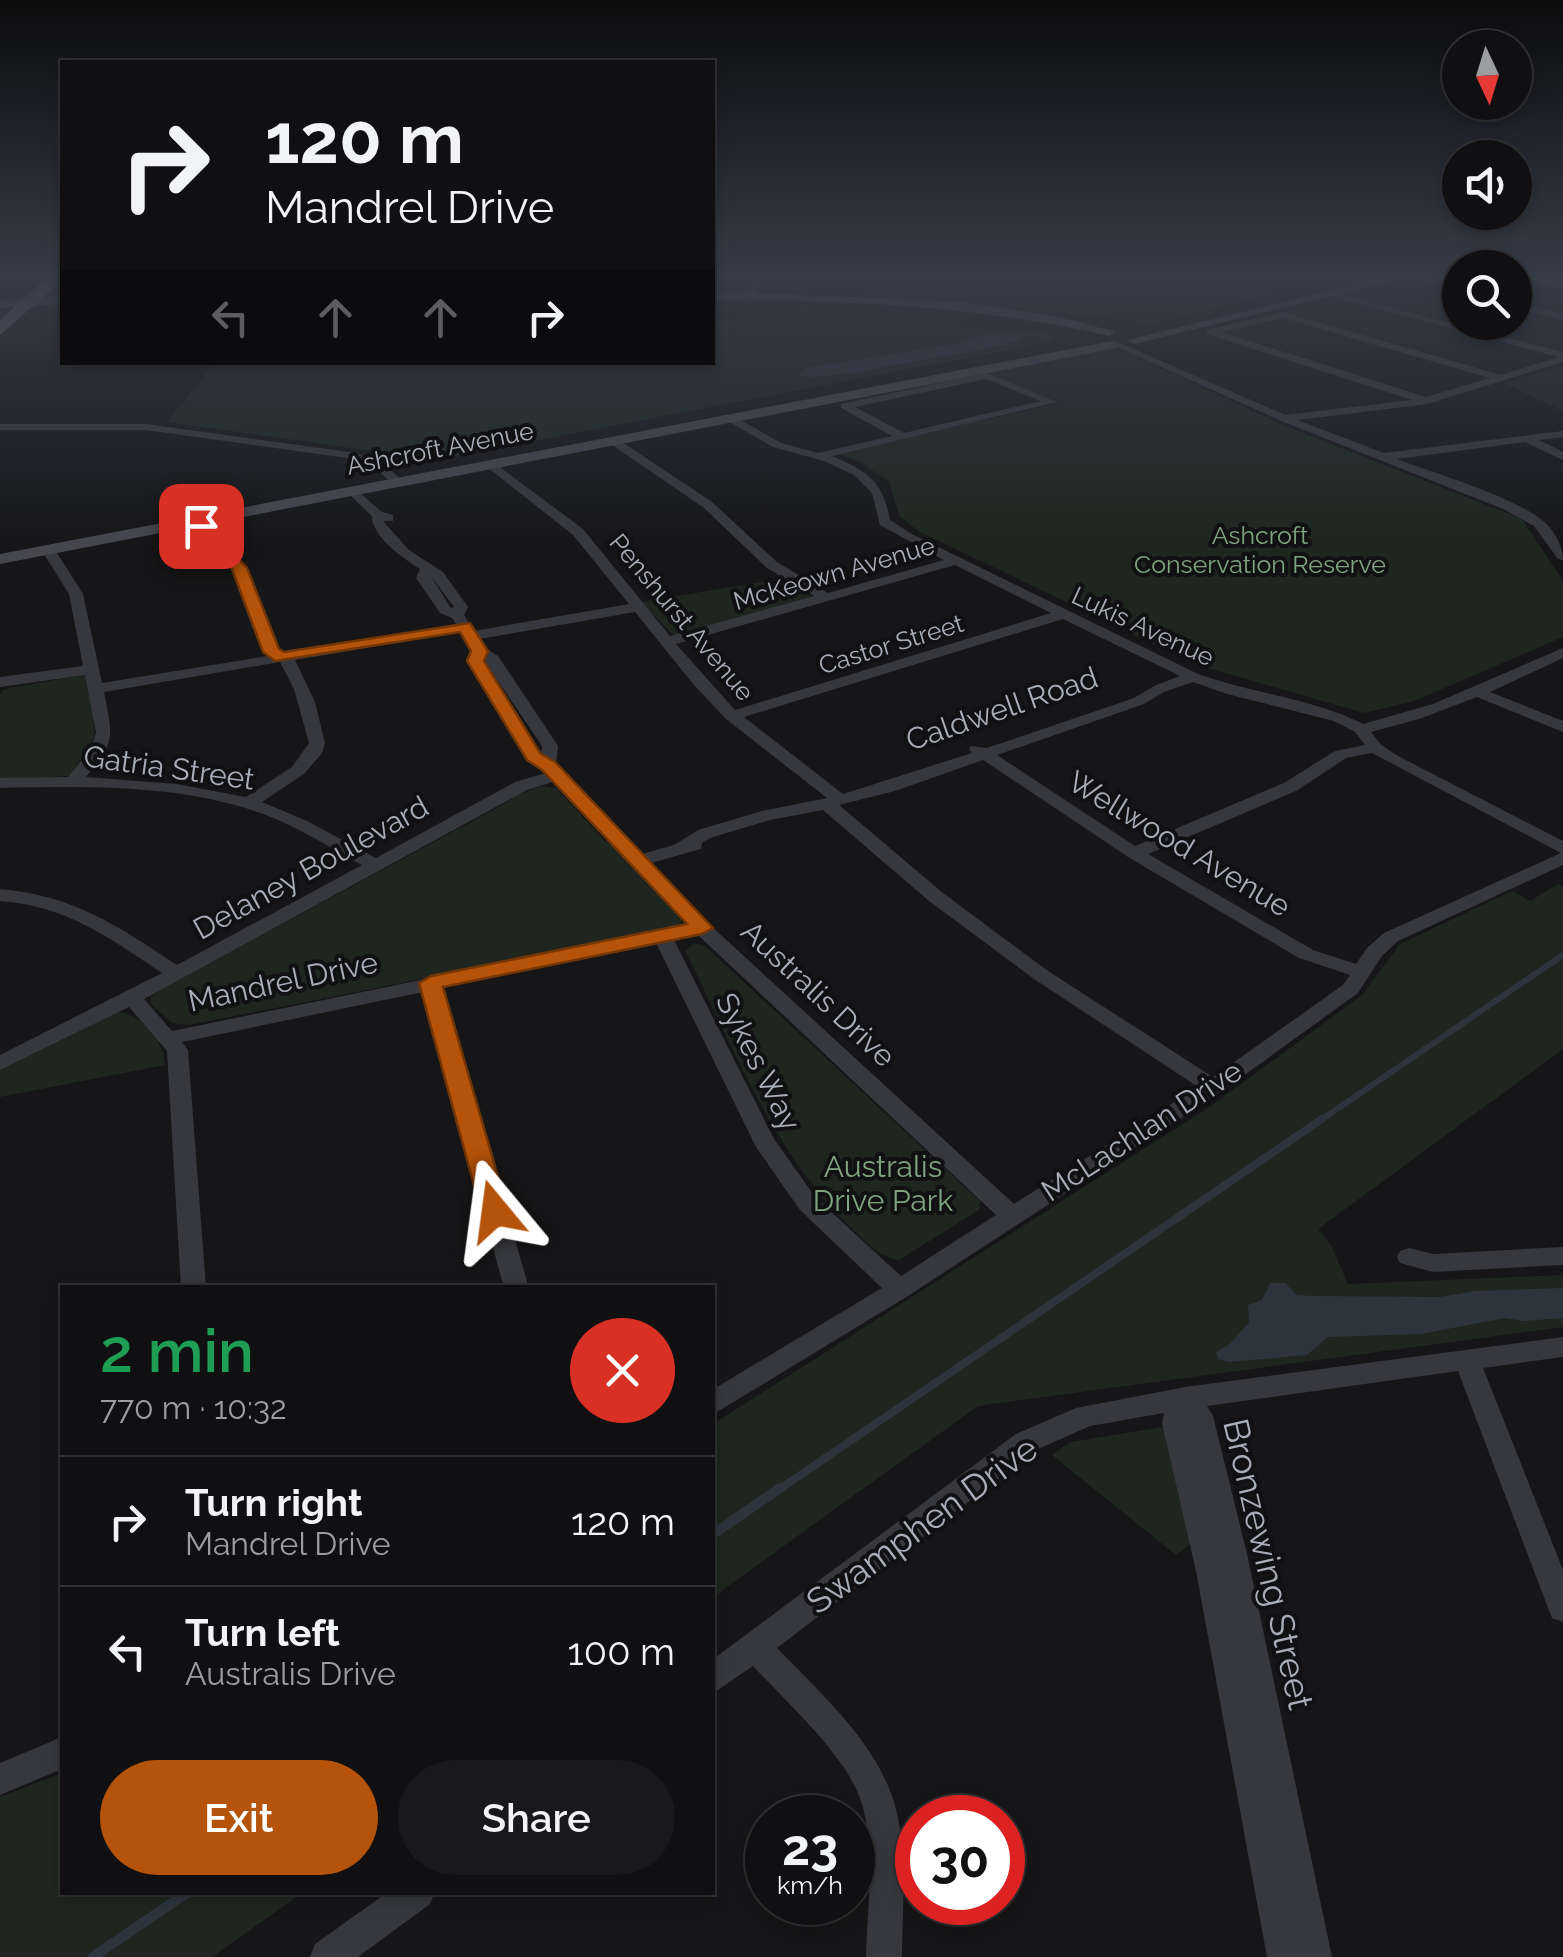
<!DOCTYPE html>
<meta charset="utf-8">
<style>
:root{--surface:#101012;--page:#19191b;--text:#f1f3f6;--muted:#9c9d9f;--line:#303032;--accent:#b45309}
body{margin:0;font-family:Raleway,sans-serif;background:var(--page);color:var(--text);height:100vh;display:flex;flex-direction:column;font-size:38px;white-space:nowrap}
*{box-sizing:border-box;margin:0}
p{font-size:32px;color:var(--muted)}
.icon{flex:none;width:55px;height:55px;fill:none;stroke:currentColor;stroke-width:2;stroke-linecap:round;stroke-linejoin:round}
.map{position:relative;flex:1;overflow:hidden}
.panel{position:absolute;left:60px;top:1285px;width:655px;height:610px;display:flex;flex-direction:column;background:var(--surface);border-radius:0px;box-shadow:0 5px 15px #0003,0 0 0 2px var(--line)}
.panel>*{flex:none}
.hud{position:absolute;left:60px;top:60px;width:655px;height:305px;border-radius:0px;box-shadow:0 5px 15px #0003,0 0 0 2px var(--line);background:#101012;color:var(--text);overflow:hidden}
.needle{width:65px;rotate:176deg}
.tools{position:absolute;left:1442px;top:30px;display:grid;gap:20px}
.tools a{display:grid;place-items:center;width:90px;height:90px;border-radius:50%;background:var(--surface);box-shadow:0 5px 15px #0003,0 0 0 2px var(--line);font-size:50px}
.speed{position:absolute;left:745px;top:1795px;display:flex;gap:20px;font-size:50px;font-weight:700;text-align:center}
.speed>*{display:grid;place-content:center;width:130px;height:130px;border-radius:50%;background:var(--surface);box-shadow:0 5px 15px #0003,0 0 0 2px var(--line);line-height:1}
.speed small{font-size:25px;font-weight:400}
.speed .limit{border:15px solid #d22;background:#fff;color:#111}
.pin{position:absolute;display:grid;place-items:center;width:85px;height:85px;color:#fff;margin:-42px;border-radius:20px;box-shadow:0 5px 15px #0006}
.me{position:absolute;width:110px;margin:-55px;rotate:344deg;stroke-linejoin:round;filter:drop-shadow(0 0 8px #0008)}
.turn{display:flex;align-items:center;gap:35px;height:210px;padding:0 40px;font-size:45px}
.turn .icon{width:130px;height:130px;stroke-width:2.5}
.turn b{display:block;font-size:70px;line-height:85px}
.lanes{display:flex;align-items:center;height:95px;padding:0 40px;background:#0003;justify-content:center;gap:50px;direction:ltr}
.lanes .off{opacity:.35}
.round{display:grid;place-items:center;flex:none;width:105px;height:105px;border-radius:52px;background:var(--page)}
.head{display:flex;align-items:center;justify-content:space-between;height:170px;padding:0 40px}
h1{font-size:60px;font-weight:600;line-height:75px;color:#1e9e55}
.action{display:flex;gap:20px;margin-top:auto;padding:20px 40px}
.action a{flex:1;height:115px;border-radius:60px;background:var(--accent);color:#fff;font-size:40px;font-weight:600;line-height:115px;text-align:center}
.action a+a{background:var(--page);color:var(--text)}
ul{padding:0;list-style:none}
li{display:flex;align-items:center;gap:30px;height:130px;padding:0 40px;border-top:2px solid var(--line)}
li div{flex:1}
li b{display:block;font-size:38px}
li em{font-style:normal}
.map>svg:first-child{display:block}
.green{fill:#1e261f}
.water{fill:#2c353c}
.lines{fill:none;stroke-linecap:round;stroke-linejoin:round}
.stream-far3{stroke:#2c353c;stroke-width:2.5}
.stream-far2{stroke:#2c353c;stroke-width:6}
.stream-far1{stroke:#2c353c;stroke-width:8}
.stream{stroke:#2c353c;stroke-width:10}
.street{fill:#37383d;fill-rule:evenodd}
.secondary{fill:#45474d;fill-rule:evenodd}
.highway{fill:#63666e;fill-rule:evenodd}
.route{fill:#b45309;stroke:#753606;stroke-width:2.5}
.labels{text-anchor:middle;stroke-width:8;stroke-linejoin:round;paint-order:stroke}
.far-street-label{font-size:25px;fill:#a8adb8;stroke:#111113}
.far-park-label{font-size:25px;fill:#7fa381;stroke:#111113}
.street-label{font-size:30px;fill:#a8adb8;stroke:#111113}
.park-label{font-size:30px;fill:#7fa381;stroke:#111113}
.near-street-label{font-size:35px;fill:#a8adb8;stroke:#111113}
</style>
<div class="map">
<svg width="1563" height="1957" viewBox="0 0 1563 1957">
<rect width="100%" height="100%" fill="#161618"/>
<g class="green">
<polygon points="765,274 1355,274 1154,323 784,286"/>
<polygon points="796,307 1048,333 1054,341 435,460 167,422 215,363 712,362 713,321 783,319"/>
<polygon points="1103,349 1123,351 1285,426 1522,519 1563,581 1563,637 1414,701 1364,713 1197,665 920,532 900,517 889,482 862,463 836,453 1059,403 989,374 846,400"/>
<polygon points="1563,365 1563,411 1504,383"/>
<polygon points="785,578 812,597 674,636 641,602"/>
<path d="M83,675L87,677C94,716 106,750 68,776L0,779V695L4,689Z"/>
<polygon points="542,786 556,788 606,842 616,846 682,919 679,928 189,1025 172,1023 151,1004 151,997 160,990 508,802 514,796"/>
<polygon points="1558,884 1563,886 1563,1049 1318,1229 1331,1245 1348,1284 1563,1275 1563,1327 978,1406 713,1597 713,1424 1211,1106 1362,995 1400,944 1512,891 1530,901"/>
<path d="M694,943L705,946L980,1201L979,1210L899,1260C882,1258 873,1248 861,1237C776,1161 735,1050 685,951Z"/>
<path d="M119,1012C143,1015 164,1042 165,1065L0,1097V1070Z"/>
<polygon points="1176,1425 1202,1535 1176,1555 1052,1455 1070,1442"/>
<polygon points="62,1773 62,1892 302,1893 212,1957 0,1957 0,1797"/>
</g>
<g class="water">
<polygon points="1009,333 1024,338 1004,345 852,373 813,377 798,375 806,368 961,343 983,334"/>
<polygon points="1270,1283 1285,1283 1297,1295 1313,1296 1439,1297 1476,1291 1563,1288 1563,1318 1523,1321 1505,1318 1421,1334 1328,1337 1307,1355 1229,1362 1218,1359 1216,1352 1230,1344 1249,1322 1248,1305 1262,1300"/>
</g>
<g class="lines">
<polyline class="stream-far3" points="1550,274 1563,277"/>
<polyline class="stream-far2" points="1318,1122 1563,955"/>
<polyline class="stream-far1" points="777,1491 1322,1119"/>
<g class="stream">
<polyline points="712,1535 780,1488"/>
<polyline points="93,1957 188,1892"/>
</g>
<g class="street">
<polygon points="746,274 754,274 759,281 752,300 747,303 742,300 751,281"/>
<polygon points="1436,274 1449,274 1434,280 1460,288 1460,294 1421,280"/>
<polygon points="1515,274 1563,283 1563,289 1515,277"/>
<path d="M1326,291L1563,352V362L1427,404L1297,420L1384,453L1563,431V437L1539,440L1563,452V460L1525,442L1397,459C1434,473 1514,497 1542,520C1554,530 1563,545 1563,560L1558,559L1534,526L1503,509L1279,420L1112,345L1120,343L1285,415L1412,400L1207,334V330L1283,312L1501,375L1559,357L1326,295ZM1283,318L1490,378L1426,397L1221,332Z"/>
<polygon points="1515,302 1563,314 1563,320 1515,308"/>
<path d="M987,373L1057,402L832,456C869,472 882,480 890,520L910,533L1198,674C1251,693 1315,699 1363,724L1433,704L1563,648V658L1490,692L1563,721V732L1477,697L1419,719L1371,732L1381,745L1398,756L1563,841V865L1398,941L1382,956L1358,993L1221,1092L908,1296L712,1415V1390L882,1288L800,1210L756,1147L656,943L442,988L529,1288H504L423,992L182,1042L188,1050L206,1288H181L167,1051L129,1007L0,1070V1055L162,973C108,937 67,906 0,901V889C73,895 118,926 177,965L362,865C331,848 300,828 266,815C183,784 88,786 0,788V778L68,777L91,750L96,732L85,675L0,687V677L83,666L69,594L42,551L44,548H54L83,594L102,683L268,656C233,606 249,557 188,525V519C253,517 250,628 284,653L456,624L452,618L440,613L416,578L420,569C403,558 372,537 372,516L349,494V488L353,487L382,512L393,515V521H383L409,550L443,572L468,607L464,615L474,631L629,604L573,535L486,466L484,464L490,460L583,529L670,636L814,596L767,568L704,508L608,442V438H616L712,502L777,562L828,593L944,560L880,525L872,493L854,475L824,461L773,447L724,419V415H732L781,443L818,453L892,436L841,408V404ZM986,379L1041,401L904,433L855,407ZM955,565L1051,613L735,710L676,644ZM431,576L454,607L453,608L450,607ZM635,612L694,685L726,719L827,798L762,811L698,830L674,845L642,854L556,765L558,746L498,656L485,648L479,639ZM1063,619L1180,676L1154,686L1134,698L987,748L971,746L969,749L972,753L843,794L744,717ZM461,632L473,651L468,661L527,760L546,773L515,782L376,858L307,821L262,802L304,774L322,753L325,743L315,702L295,660ZM483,659L542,746L541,755L482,661ZM280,662L294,689L309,743L292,767L246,797L176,784L86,777C116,741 113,738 104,692ZM1193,682L1227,694L1334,721L1355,732L1365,745L1335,751L1284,783L1135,846L997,755L1144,704L1164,692ZM1372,753L1561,853L1384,933L1367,948L1356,964L1313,950L1148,854L1296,791L1346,758ZM983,760L1128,857L1299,958L1350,975L1343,985L1213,1077L1048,971L943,893L839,805L895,791ZM553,782L689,925L172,1031L144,999L527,790ZM823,810L929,901L1034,979L1198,1087L1014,1204L709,924L651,863L701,849L702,843L710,838L770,820ZM698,935L996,1215L901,1276L816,1198L774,1139L674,940Z"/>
<polygon points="0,424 146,424 356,453 382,463 404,482 394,485 374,467 354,459 146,430 0,430"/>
<polygon points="1563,1247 1563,1265 1433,1272 1400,1263 1397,1257 1400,1251 1409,1248 1433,1254"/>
<path d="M1563,1337V1357L1483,1368L1563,1570V1622L1552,1618L1548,1608L1458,1371L1207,1406L1213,1416L1247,1554L1332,1957H1267L1196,1571L1162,1423L1164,1413L1090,1426L1036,1450L777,1648C822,1695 879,1744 896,1809C908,1857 902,1908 902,1957H866C867,1905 878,1843 858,1793C839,1749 786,1702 753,1666L712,1694V1660L1016,1434L1076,1408L1185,1387Z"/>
<polygon points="62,1737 62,1769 0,1795 0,1763"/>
<polygon points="388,1892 435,1892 430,1904 358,1957 310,1957 315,1944"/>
</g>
<g class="secondary">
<polygon points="1399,274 1420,274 1134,344 1127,340"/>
<path d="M712,291L962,302L1061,317L1116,332L1109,336C978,305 846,301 712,299Z"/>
<polygon points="62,296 62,304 0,308 0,300"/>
<polygon points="1112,341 1117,342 1117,348 0,564 0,554"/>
</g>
<polygon class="highway" points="51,274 62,274 62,281 0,335 0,320"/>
</g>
<linearGradient id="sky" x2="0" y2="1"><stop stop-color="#0c0c0d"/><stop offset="0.5" stop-color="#363c48"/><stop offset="1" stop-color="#363c48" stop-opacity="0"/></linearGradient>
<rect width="1563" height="548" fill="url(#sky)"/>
<polygon class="route" points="196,523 206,523 247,568 279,649 284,652 470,623 488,651 484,661 540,753 555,762 713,928 702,934 443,987 508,1211 504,1218 485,1218 481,1211 419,983 431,976 687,924 542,770 527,760 467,661 471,651 460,632 275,661 263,652 232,569 196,529"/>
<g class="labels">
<g class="far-street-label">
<text transform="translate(440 448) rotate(-11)" y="9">Ashcroft Avenue</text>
<text transform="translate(834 573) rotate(-16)" y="9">McKeown Avenue</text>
<text transform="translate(682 617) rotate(50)" y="9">Penshurst Avenue</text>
<text transform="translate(1143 626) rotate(25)" y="9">Lukis Avenue</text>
<text transform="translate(891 644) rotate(-17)" y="9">Castor Street</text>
</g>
<g class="far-park-label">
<text x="1260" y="544">Ashcroft<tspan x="1260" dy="29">Conservation Reserve</tspan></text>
</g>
<g class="street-label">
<text transform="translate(1002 709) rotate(-19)" y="10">Caldwell Road</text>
<text transform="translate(169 768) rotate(8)" y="10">Gatria Street</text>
<text transform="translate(1179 844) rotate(31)" y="10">Wellwood Avenue</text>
<text transform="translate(311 868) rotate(-29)" y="10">Delaney Boulevard</text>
<text transform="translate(283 982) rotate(-12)" y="10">Mandrel Drive</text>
<text transform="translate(818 994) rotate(43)" y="10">Australis Drive</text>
<text transform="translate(758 1062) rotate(63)" y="10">Sykes Way</text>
<text transform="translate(1142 1131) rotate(-33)" y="10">McLachlan Drive</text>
</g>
<g class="park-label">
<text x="883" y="1177">Australis<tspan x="883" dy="34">Drive Park</tspan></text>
</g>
<g class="near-street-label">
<text transform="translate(922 1525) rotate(-36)" y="12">Swamphen Drive</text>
<text transform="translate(1268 1564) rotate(77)" y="12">Bronzewing Street</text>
</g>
</g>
</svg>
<div class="tools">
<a><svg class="needle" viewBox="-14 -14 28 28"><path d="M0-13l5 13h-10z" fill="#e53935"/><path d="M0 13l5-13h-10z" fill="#9c9d9f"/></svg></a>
<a><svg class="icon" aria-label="sound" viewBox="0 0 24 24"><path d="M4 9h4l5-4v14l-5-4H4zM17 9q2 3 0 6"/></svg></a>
<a><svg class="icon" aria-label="search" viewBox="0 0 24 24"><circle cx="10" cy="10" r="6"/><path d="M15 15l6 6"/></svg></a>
</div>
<div class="speed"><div>23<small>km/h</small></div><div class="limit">30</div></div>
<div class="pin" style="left:201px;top:526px;background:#d93025"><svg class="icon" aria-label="arrive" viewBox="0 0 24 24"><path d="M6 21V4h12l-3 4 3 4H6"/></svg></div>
<svg class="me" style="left:495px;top:1211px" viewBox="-20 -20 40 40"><path d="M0-17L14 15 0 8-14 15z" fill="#b45309" stroke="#fff" stroke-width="4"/></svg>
<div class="hud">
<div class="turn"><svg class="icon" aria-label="right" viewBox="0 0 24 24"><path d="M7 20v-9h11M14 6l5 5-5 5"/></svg><div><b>120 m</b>Mandrel Drive</div></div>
<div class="lanes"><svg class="icon off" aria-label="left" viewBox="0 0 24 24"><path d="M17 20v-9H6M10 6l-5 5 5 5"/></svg><svg class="icon off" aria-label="ahead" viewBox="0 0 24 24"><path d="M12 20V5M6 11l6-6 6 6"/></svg><svg class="icon off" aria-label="ahead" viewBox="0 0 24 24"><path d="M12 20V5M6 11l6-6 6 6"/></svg><svg class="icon" aria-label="right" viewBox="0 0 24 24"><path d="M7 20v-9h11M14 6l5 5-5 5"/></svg></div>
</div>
<section class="panel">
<div class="head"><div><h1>2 min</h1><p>770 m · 10:32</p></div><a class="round" style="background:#d93025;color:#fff"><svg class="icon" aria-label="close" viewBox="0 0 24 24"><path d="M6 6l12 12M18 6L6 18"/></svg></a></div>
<ul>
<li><svg class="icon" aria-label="right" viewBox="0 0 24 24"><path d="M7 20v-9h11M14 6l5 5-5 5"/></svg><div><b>Turn right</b><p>Mandrel Drive</p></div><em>120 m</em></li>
<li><svg class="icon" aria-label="left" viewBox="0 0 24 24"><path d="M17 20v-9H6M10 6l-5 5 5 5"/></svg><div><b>Turn left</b><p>Australis Drive</p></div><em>100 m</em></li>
</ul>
<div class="action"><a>Exit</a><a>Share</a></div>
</section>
</div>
